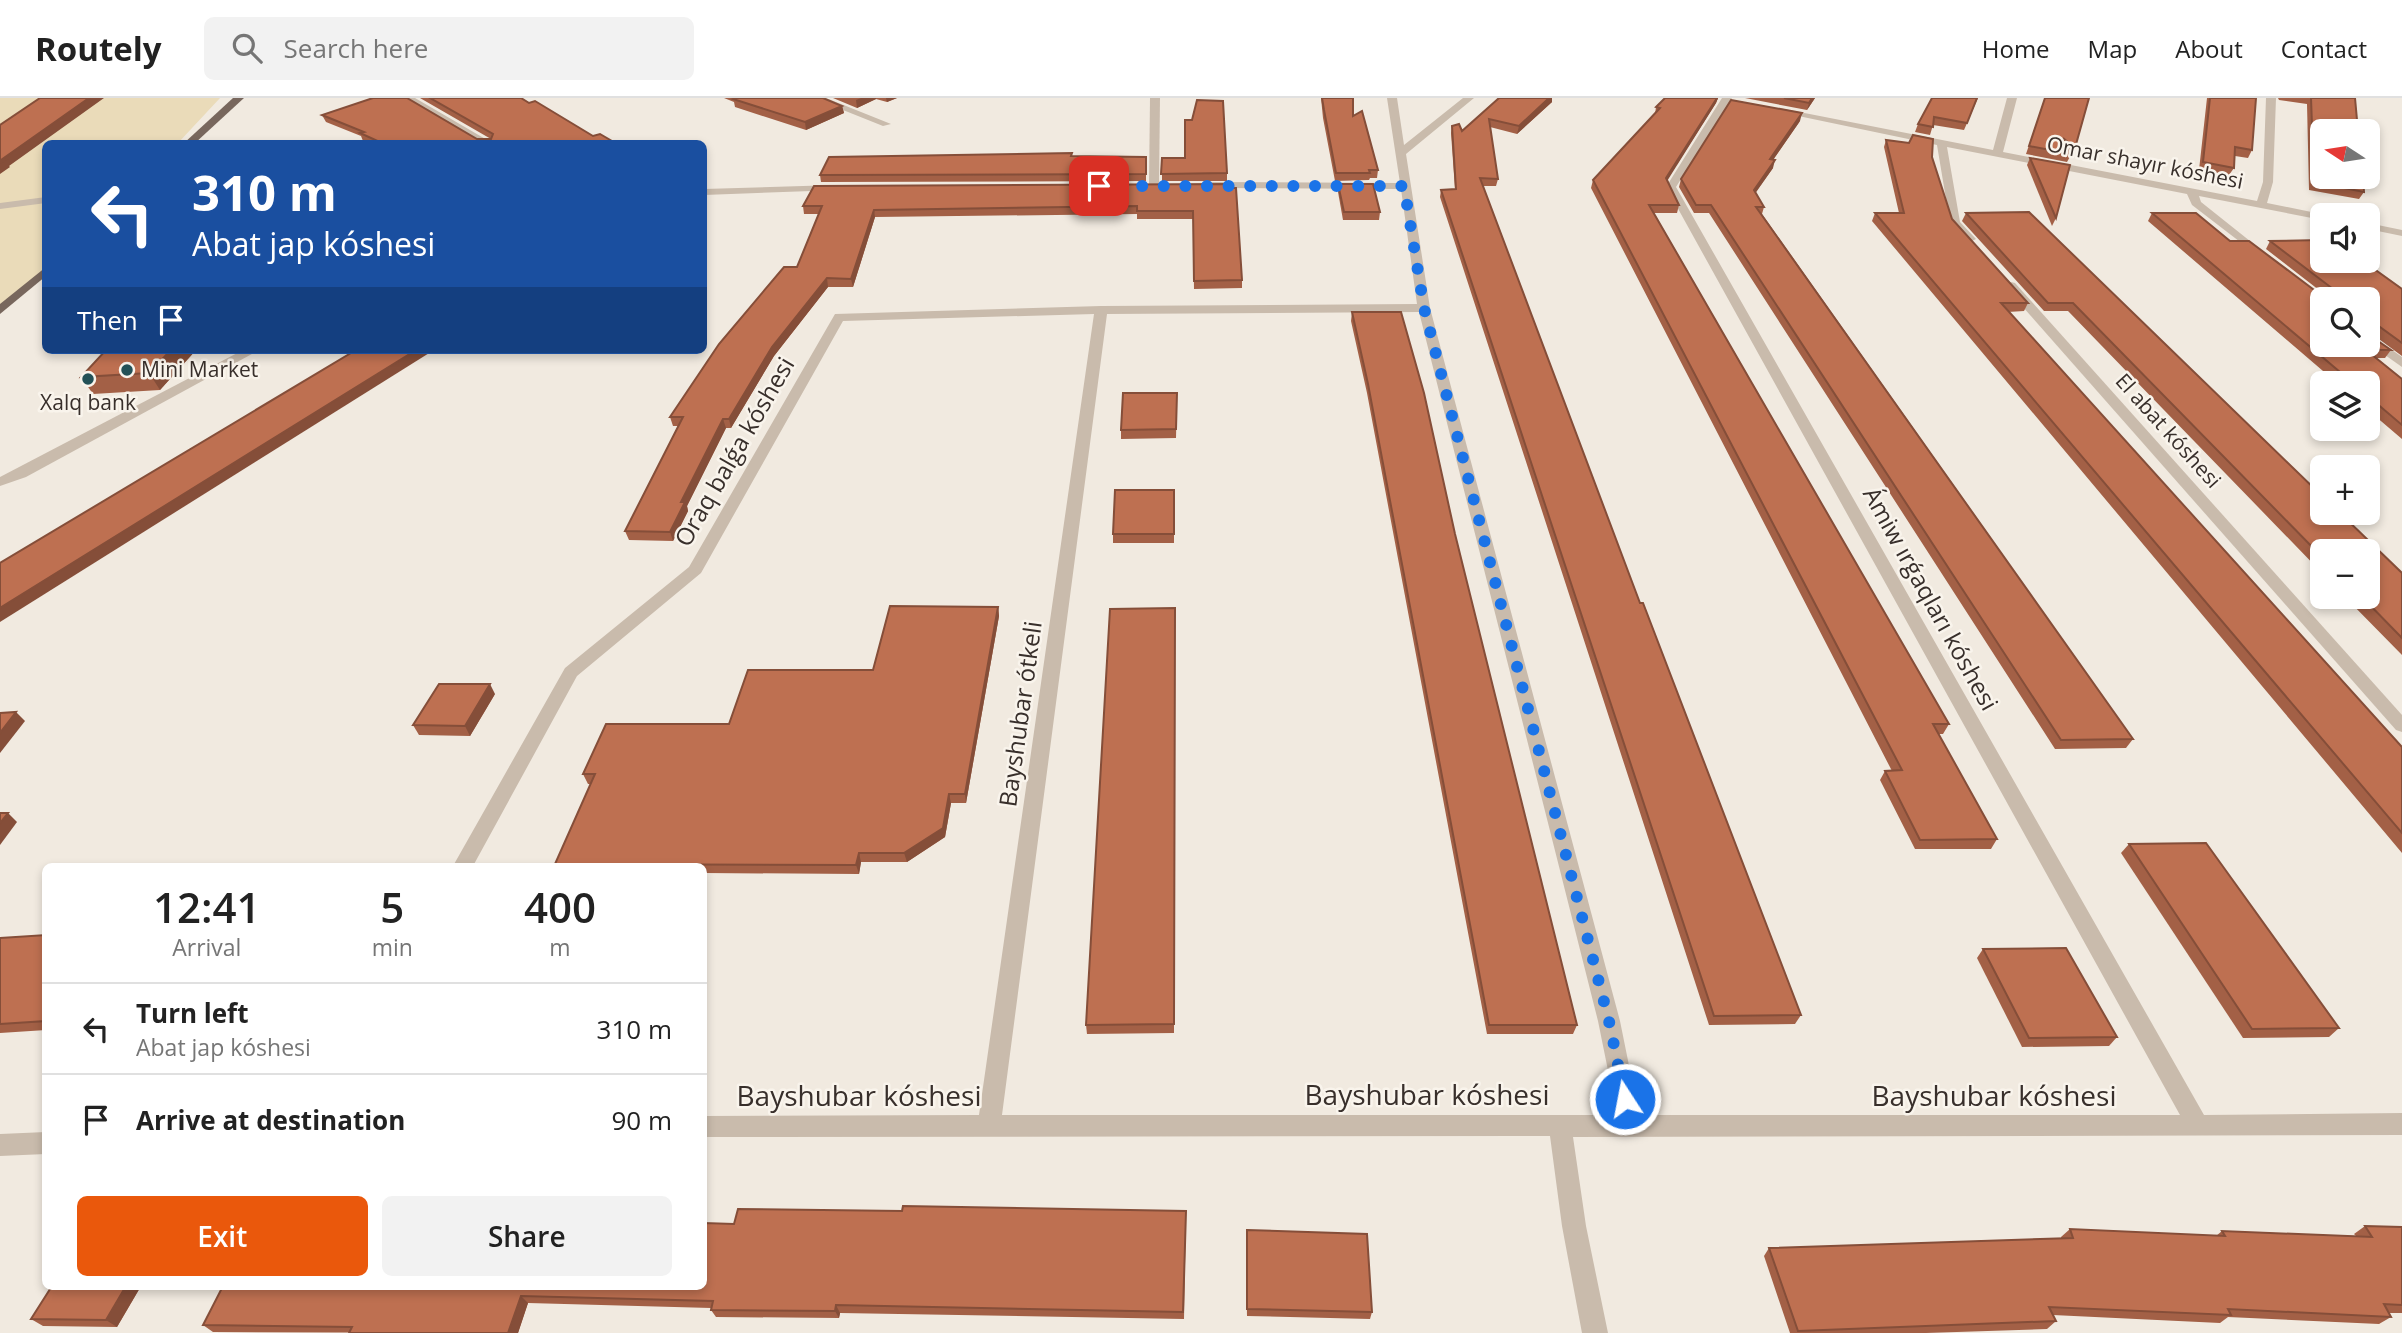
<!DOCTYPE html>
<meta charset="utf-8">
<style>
:root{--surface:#fff;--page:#f2f2f2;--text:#222;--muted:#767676;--line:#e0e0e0;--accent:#ea580c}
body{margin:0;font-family:"Open Sans",sans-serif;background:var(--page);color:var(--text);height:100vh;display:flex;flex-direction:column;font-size:26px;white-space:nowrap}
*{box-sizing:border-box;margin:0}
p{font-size:23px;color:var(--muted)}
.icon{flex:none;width:38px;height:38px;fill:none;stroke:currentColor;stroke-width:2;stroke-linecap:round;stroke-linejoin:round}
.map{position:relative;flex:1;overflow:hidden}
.drawer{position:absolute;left:42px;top:765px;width:665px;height:427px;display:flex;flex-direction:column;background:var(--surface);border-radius:10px;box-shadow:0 4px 10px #0003}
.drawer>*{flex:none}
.banner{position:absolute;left:42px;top:42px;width:665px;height:214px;border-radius:10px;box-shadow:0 4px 10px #0003;background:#1a4fa0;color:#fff;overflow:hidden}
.needle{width:46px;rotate:282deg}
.fabs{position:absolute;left:2310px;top:21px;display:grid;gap:14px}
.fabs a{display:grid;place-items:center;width:70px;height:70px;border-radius:10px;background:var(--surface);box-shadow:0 4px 10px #0003;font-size:35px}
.pin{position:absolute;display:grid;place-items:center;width:60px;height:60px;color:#fff;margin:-30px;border-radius:14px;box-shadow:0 4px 10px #0006}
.me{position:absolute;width:77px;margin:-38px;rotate:349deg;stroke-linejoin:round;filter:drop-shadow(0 0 5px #0008)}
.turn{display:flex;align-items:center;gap:24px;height:147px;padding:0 35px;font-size:32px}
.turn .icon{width:91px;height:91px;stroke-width:2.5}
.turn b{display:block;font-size:49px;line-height:60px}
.then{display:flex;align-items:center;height:66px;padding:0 35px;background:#0003;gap:14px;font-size:26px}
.eta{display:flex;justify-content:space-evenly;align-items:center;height:119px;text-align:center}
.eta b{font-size:42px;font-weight:600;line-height:49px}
.button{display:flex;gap:14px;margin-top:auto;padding:14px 35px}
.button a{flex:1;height:80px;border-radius:10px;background:var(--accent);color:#fff;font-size:28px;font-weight:600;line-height:80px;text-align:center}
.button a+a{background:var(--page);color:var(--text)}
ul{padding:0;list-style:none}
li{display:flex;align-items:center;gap:21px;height:91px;padding:0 35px;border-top:2px solid var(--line)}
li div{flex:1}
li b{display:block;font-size:26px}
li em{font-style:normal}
header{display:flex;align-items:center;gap:42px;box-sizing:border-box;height:98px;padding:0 35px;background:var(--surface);border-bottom:2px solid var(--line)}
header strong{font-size:33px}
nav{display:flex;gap:38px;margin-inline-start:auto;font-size:24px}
.search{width:490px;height:63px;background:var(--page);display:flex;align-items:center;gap:18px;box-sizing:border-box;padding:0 24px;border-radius:10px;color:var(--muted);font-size:26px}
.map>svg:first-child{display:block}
.sand{fill:#eadbb9}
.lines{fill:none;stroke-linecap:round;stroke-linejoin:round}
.minor{fill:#c9bbac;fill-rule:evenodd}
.major{fill:#78675d;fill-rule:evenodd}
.wall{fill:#a36046}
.shaded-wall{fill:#854e39}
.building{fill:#be7051;stroke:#854e39;stroke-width:2}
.route{stroke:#1a73e8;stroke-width:12;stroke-dasharray:0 21.6}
.poi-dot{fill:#235157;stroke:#f9f4ec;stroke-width:2.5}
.labels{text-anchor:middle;stroke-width:5;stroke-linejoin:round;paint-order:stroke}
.far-street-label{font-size:21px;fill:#382f2b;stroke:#f9f4ec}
.far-poi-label{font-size:21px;fill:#382f2b;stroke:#f9f4ec;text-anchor:start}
.street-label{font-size:24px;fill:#382f2b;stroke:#f9f4ec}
.near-street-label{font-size:28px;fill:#382f2b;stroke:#f9f4ec}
</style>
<header>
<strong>Routely</strong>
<div class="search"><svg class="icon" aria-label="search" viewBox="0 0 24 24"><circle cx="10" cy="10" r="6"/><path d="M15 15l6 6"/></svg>Search here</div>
<nav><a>Home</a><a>Map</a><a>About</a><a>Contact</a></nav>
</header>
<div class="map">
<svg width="2402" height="1235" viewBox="0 0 2402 1235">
<rect width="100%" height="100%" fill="#f1eae0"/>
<polygon class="sand" points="0,0 220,0 178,45 46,46 45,172 0,213"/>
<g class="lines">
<g class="minor">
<polygon points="403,0 415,0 494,46 481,46"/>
<polygon points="813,0 826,0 891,26 883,28"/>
<polygon points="1150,0 1160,0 1159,87 1154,90 1149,87"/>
<path d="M1387,0H1397L1404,47L1463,0H1474L1406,56L1430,210L1620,923L1639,1017H2180L1666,89L1722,0H1732L1676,89L2204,1017L2402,1015V1037L1573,1039L1586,1128L1608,1235H1582L1562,1128L1550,1038L704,1039V1018L979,1017L1094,216L843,223L701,475L577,578L473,768H453L565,570L689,469L835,216L1101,208L1417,206L1401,91L1204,90L1199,87L1204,84L1400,85ZM1419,214L1598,923L1617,1017H1002L1107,216Z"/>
<polygon points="2007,0 2017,0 2003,54 2257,103 2263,84 2266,0 2276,0 2273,84 2267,105 2326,117 2322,117 2322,122 2199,98 2201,104 2265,155 2265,159 2261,160 2192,107 2187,96 1947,49 1960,124 1976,141 1970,144 1950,125 1937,47 1774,13 1779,10 1993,52"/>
<polygon points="836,87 840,88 840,92 704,97 704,91"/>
<polygon points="46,99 46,105 0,111 0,105"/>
<polygon points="2368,125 2402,132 2402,138 2368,131"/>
<polygon points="2011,184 2015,185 2402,617 2402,634 2396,632 2007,191 2005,188"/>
<polygon points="2368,235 2402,259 2402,269 2368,245"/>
<polygon points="243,252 259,252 26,379 0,388 0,379"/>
<polygon points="46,1034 46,1056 0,1058 0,1036"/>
</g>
<g class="major">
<polygon points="233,0 244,0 194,46 183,46"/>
<polygon points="46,169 46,178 0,216 0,206"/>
</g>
</g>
<g class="wall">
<polygon points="420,0 521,0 593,38 617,46 369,46 363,43 361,38 326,24 322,17 477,41 491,41"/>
<polygon points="724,0 823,0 842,8 844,15 806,32 735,9 734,4"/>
<polygon points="833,0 897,0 887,4 876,1 857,10"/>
<polygon points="1321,0 1353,0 1353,18 1378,72 1377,80 1370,80 1369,82 1335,83 1323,20"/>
<polygon points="1499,0 1552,0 1552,4 1517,36 1490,29 1498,81 1496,88 1483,88 1640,505 1801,917 1795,926 1709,927 1440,99 1441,92 1455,91 1451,35 1452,28 1462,33"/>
<polygon points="1665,0 1718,0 1716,5 1667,82 1679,107 1677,115 1654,115 1949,626 1943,636 1938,636 1997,741 1991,751 1915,751 1880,682 1885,673 1892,673 1591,90 1593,82 1655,16 1656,9"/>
<polygon points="1745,0 1815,0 1807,12"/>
<polygon points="1978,0 1964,32 1933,27 1930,37 1915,34 1918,26"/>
<polygon points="2045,0 2089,0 2075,50 2067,64 2026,56"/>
<polygon points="2207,0 2256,0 2252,52 2248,60 2235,58 2234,70 2229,77 2199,72"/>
<polygon points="2278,0 2355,0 2364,94 2359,101 2309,92 2307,6 2279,2"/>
<polygon points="1800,23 1773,62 1773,70 1755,95 1764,109 1762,116 2133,641 2126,650 2055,651 1709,115 1694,115 1679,89 1681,81"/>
<polygon points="1886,42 1932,59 1952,121 2028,205 2024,213 2008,214 2402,649 2402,755 1872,123 1875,115 1899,115 1884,49"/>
<polygon points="1072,58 1146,59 1146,83 821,84 820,77"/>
<polygon points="1162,60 1227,75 1227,83 1162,83"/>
<polygon points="2030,60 2056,120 2052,128 2027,67"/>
<polygon points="1228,86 1242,182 1242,190 1194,191 1193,121 1137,121 1137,116 875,119 853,189 828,189 774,258 731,330 726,330 687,408 688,413 673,443 629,442 625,433 678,328 673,328 670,319 797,169 819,116 804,116 803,108"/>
<polygon points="1338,86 1380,114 1379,122 1343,122 1338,94"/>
<polygon points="1966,115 2402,475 2402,557 2345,499 2368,499 2322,453 2322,475 2068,213 2044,213 1962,123"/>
<polygon points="2152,115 2230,143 2322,247 2368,201 2327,201 2328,199 2266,151 2270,143 2402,191 2402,258 2372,236 2372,239 2391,252 2385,260 2377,260 2402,281 2402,341 2368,312 2368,285 2337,285 2148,123"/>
<polygon points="1352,214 1455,436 1577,927 1573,936 1487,936 1367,295 1351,223"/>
<polygon points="106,252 196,252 160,292 93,296 81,279"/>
<polygon points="1177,295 1176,340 1121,341 1121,332"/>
<polygon points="1174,392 1174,445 1113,445 1113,436"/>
<polygon points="998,509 999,518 966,705 951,705 945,739 907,764 861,764 859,776 704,775 704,768 556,768 555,766 591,686 588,686 583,676 729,626 873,572"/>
<polygon points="1175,510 1174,935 1087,936 1086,927"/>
<polygon points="495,596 470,638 419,637 413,627"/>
<polygon points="2129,746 2339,930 2329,939 2243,940 2121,755"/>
<polygon points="46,837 46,932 0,935 0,840"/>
<polygon points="1983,851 2117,939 2109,948 2022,949 1977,860"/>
<polygon points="902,1113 1186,1113 1184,1221 840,1215 839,1220 716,1219 711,1212 711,1210 528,1205 518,1235 213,1234 203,1227 734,1126"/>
<polygon points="2365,1128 2402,1129 2402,1215 2388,1215 2391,1219 2379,1226 2228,1219 2220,1225 2053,1217 2056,1223 2047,1231 1926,1235 1790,1235 1764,1158 1769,1150 2061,1140 2061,1139 2070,1131 2216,1138 2222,1133 2356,1138 2354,1136"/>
<polygon points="1246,1140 1372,1214 1370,1221 1247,1218"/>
<polygon points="141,1188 117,1229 43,1228 31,1221"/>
</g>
<g class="shaded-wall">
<polygon points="89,0 104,0 9,68 10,69 0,76 0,65 1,62"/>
<polygon points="861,0 876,0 876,1 857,10 856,2"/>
<polygon points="886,0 897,0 887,4"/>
<polygon points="1549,0 1552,0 1552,4 1517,36 1519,28"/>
<polygon points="1717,0 1718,0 1716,5 1664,88 1666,80"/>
<polygon points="1812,0 1815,0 1807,12 1809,5"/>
<polygon points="842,8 844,15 806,32 805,24"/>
<polygon points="1802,15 1800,23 1768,69 1770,61"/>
<polygon points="1775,62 1773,70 1752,100 1754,92"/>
<polygon points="874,112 875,119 853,189 851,181"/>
<polygon points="827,180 828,189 774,258 731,330 729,321 772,249"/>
<polygon points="171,252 196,252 160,292 149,275"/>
<polygon points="416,252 434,252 0,524 0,510"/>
<polygon points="723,321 726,330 687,408 688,413 673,443 670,434 681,404"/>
<polygon points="998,509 999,518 966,705 965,696"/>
<polygon points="490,586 495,596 470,638 465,628"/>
<polygon points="16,614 25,623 0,655 0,635"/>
<polygon points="949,696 951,705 945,739 907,764 904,755"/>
<polygon points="8,715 17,724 0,747 0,725"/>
<polygon points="859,755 861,764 859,776 856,767"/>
<polygon points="126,1188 141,1188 117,1229 106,1222"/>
<polygon points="521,1198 528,1205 518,1235 508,1235"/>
<polygon points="836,1207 840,1215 839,1220 835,1213"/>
</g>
<g class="building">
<polygon points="40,0 89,0 1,62 5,62 0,65 0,27"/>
<polygon points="373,0 407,0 477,41 491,41 493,36 430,0 521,0 529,5 535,3 593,38 600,36 617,46 384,46 360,35 364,34 322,17"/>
<polygon points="736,0 823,0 842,8 805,24 733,1"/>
<polygon points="1322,0 1353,0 1353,18 1362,13 1378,72 1369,72 1370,75 1336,75 1324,12"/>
<polygon points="1499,0 1549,0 1519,28 1489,21 1498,81 1480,80 1640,505 1643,505 1801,917 1714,918 1441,92 1456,91 1452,28 1459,26 1462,33"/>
<polygon points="1665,0 1717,0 1666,80 1679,107 1649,107 1949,626 1933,626 1997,741 1920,742 1885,673 1902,672 1593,82 1660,10 1656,9"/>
<polygon points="1784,0 1812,0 1809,5"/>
<polygon points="1932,0 1977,0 1967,25 1934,19 1933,29 1918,26"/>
<polygon points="2045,0 2089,0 2075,50 2063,40 2071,56 2029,48"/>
<polygon points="2210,0 2256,0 2252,52 2235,49 2234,70 2203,64"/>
<polygon points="2311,0 2355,0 2358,33 2322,33 2322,79 2363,79 2364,94 2314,84"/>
<polygon points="1197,2 1223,3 1227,75 1161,76 1162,60 1185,60 1185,22 1192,22"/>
<polygon points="1731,2 1802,15 1770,61 1775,62 1754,92 1764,109 1756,109 2133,641 2061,642 1711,107 1696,107 1681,81"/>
<polygon points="1913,37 1933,41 1932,59 1952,121 2028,205 2001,205 2402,649 2402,735 1875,115 1904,115 1886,42 1909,45"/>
<polygon points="1072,55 1071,58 1146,59 1146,76 820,77 829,59"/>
<polygon points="2030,60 2070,67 2056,120"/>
<polygon points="1228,86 1228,90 1236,90 1242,182 1194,183 1193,113 1137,113 1137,108 874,112 851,181 827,180 772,249 729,321 723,321 681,404 685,404 670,434 625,433 683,319 670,319 719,246 784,169 797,169 822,108 803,108 814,88"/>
<polygon points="1338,86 1373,86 1380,114 1344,114"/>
<polygon points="2029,114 2322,398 2322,415 2340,415 2402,475 2402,540 2362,499 2368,499 2368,453 2322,453 2322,459 2073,205 2048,205 1966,115"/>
<polygon points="2152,115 2196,115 2230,143 2249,143 2326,201 2322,201 2322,247 2368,247 2368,201 2328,201 2333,191 2270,143 2322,142 2322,163 2363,163 2402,191 2402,245 2373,224 2371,227 2372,239 2391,252 2366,252 2402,281 2402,327 2368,298 2368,285 2353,285"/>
<polygon points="1352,214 1401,214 1424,295 1455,436 1577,927 1489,927 1368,286"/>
<polygon points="106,252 171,252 149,275 81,279"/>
<polygon points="356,252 416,252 0,510 0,465"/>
<polygon points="1123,295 1177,295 1176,331 1121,332"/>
<polygon points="1115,392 1174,392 1174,436 1113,436"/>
<polygon points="890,508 998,509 965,696 949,696 943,730 904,755 859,755 856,767 555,766 595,676 583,676 606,626 729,626 748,572 873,572"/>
<polygon points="1175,510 1174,926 1086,927 1110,511"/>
<polygon points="439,586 490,586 465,628 413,627"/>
<polygon points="16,614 0,635 0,615"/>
<polygon points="0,715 8,715 0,725"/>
<polygon points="2206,745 2339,930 2252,931 2129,746"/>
<polygon points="46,837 46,923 0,926 0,840"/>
<polygon points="2066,850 2117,939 2029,940 1983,851"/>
<polygon points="903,1108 1186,1113 1183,1214 836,1207 835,1213 711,1212 713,1203 521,1198 508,1235 349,1235 352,1229 203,1227 223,1188 704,1188 704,1125 734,1126 738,1111 902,1113"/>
<polygon points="2365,1128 2402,1129 2402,1207 2384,1206 2391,1219 2228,1211 2231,1217 2049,1209 2056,1223 1798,1233 1769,1150 2073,1140 2070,1131 2225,1138 2222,1133 2372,1139"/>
<polygon points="1247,1132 1367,1136 1372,1214 1247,1211"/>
<polygon points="52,1188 126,1188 106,1222 31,1221"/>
</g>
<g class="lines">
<polyline class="route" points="1099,88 1404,88 1424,210 1609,923 1625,1001"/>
</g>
<g class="poi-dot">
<circle cx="127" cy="272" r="7"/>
<circle cx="88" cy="281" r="7"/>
</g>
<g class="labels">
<g class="far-street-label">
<text transform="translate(2145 65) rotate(11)" y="7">Omar shayır kóshesi</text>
<text transform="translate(2168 333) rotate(48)" y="7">El abat kóshesi</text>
</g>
<g class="far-poi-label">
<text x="141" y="279">Mini Market</text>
<text x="88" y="312" text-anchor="middle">Xalq bank</text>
</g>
<g class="street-label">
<text transform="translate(735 354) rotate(-60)" y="8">Oraq balǵa kóshesi</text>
<text transform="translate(1930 501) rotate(61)" y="8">Ámiw ırǵaqları kóshesi</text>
<text transform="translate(1021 616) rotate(-82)" y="8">Bayshubar ótkeli</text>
</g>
<g class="near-street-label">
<text x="1427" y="1007">Bayshubar kóshesi</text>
<text x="859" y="1008">Bayshubar kóshesi</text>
<text x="1994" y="1008">Bayshubar kóshesi</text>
</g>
</g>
</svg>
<div class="fabs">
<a><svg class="needle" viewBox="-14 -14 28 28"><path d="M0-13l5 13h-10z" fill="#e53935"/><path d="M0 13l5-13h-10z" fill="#767676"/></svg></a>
<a><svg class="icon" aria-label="sound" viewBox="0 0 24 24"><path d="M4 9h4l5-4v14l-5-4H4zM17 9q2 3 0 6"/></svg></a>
<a><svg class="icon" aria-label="search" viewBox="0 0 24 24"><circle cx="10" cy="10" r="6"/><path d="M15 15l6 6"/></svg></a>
<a><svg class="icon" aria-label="layers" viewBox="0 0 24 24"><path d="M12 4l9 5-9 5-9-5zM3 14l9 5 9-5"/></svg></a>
<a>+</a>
<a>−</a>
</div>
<div class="pin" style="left:1099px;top:88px;background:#d93025"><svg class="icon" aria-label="arrive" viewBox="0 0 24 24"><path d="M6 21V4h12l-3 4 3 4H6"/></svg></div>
<svg class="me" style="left:1625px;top:1001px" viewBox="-20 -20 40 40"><circle r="17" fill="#1a73e8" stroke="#fff" stroke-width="3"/><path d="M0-11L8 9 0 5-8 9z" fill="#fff"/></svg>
<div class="banner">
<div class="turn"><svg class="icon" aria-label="left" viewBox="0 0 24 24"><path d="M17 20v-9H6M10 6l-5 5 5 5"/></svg><div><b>310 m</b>Abat jap kóshesi</div></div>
<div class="then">Then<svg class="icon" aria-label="arrive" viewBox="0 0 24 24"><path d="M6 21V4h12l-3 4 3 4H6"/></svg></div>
</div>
<section class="drawer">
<div class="eta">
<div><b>12:41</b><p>Arrival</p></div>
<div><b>5</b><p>min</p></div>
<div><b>400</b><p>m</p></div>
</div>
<ul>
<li><svg class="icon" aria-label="left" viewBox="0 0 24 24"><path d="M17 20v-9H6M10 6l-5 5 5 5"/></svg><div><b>Turn left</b><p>Abat jap kóshesi</p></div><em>310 m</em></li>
<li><svg class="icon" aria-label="arrive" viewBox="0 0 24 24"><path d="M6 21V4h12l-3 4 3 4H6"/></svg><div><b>Arrive at destination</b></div><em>90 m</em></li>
</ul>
<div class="button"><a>Exit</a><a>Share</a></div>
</section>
</div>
